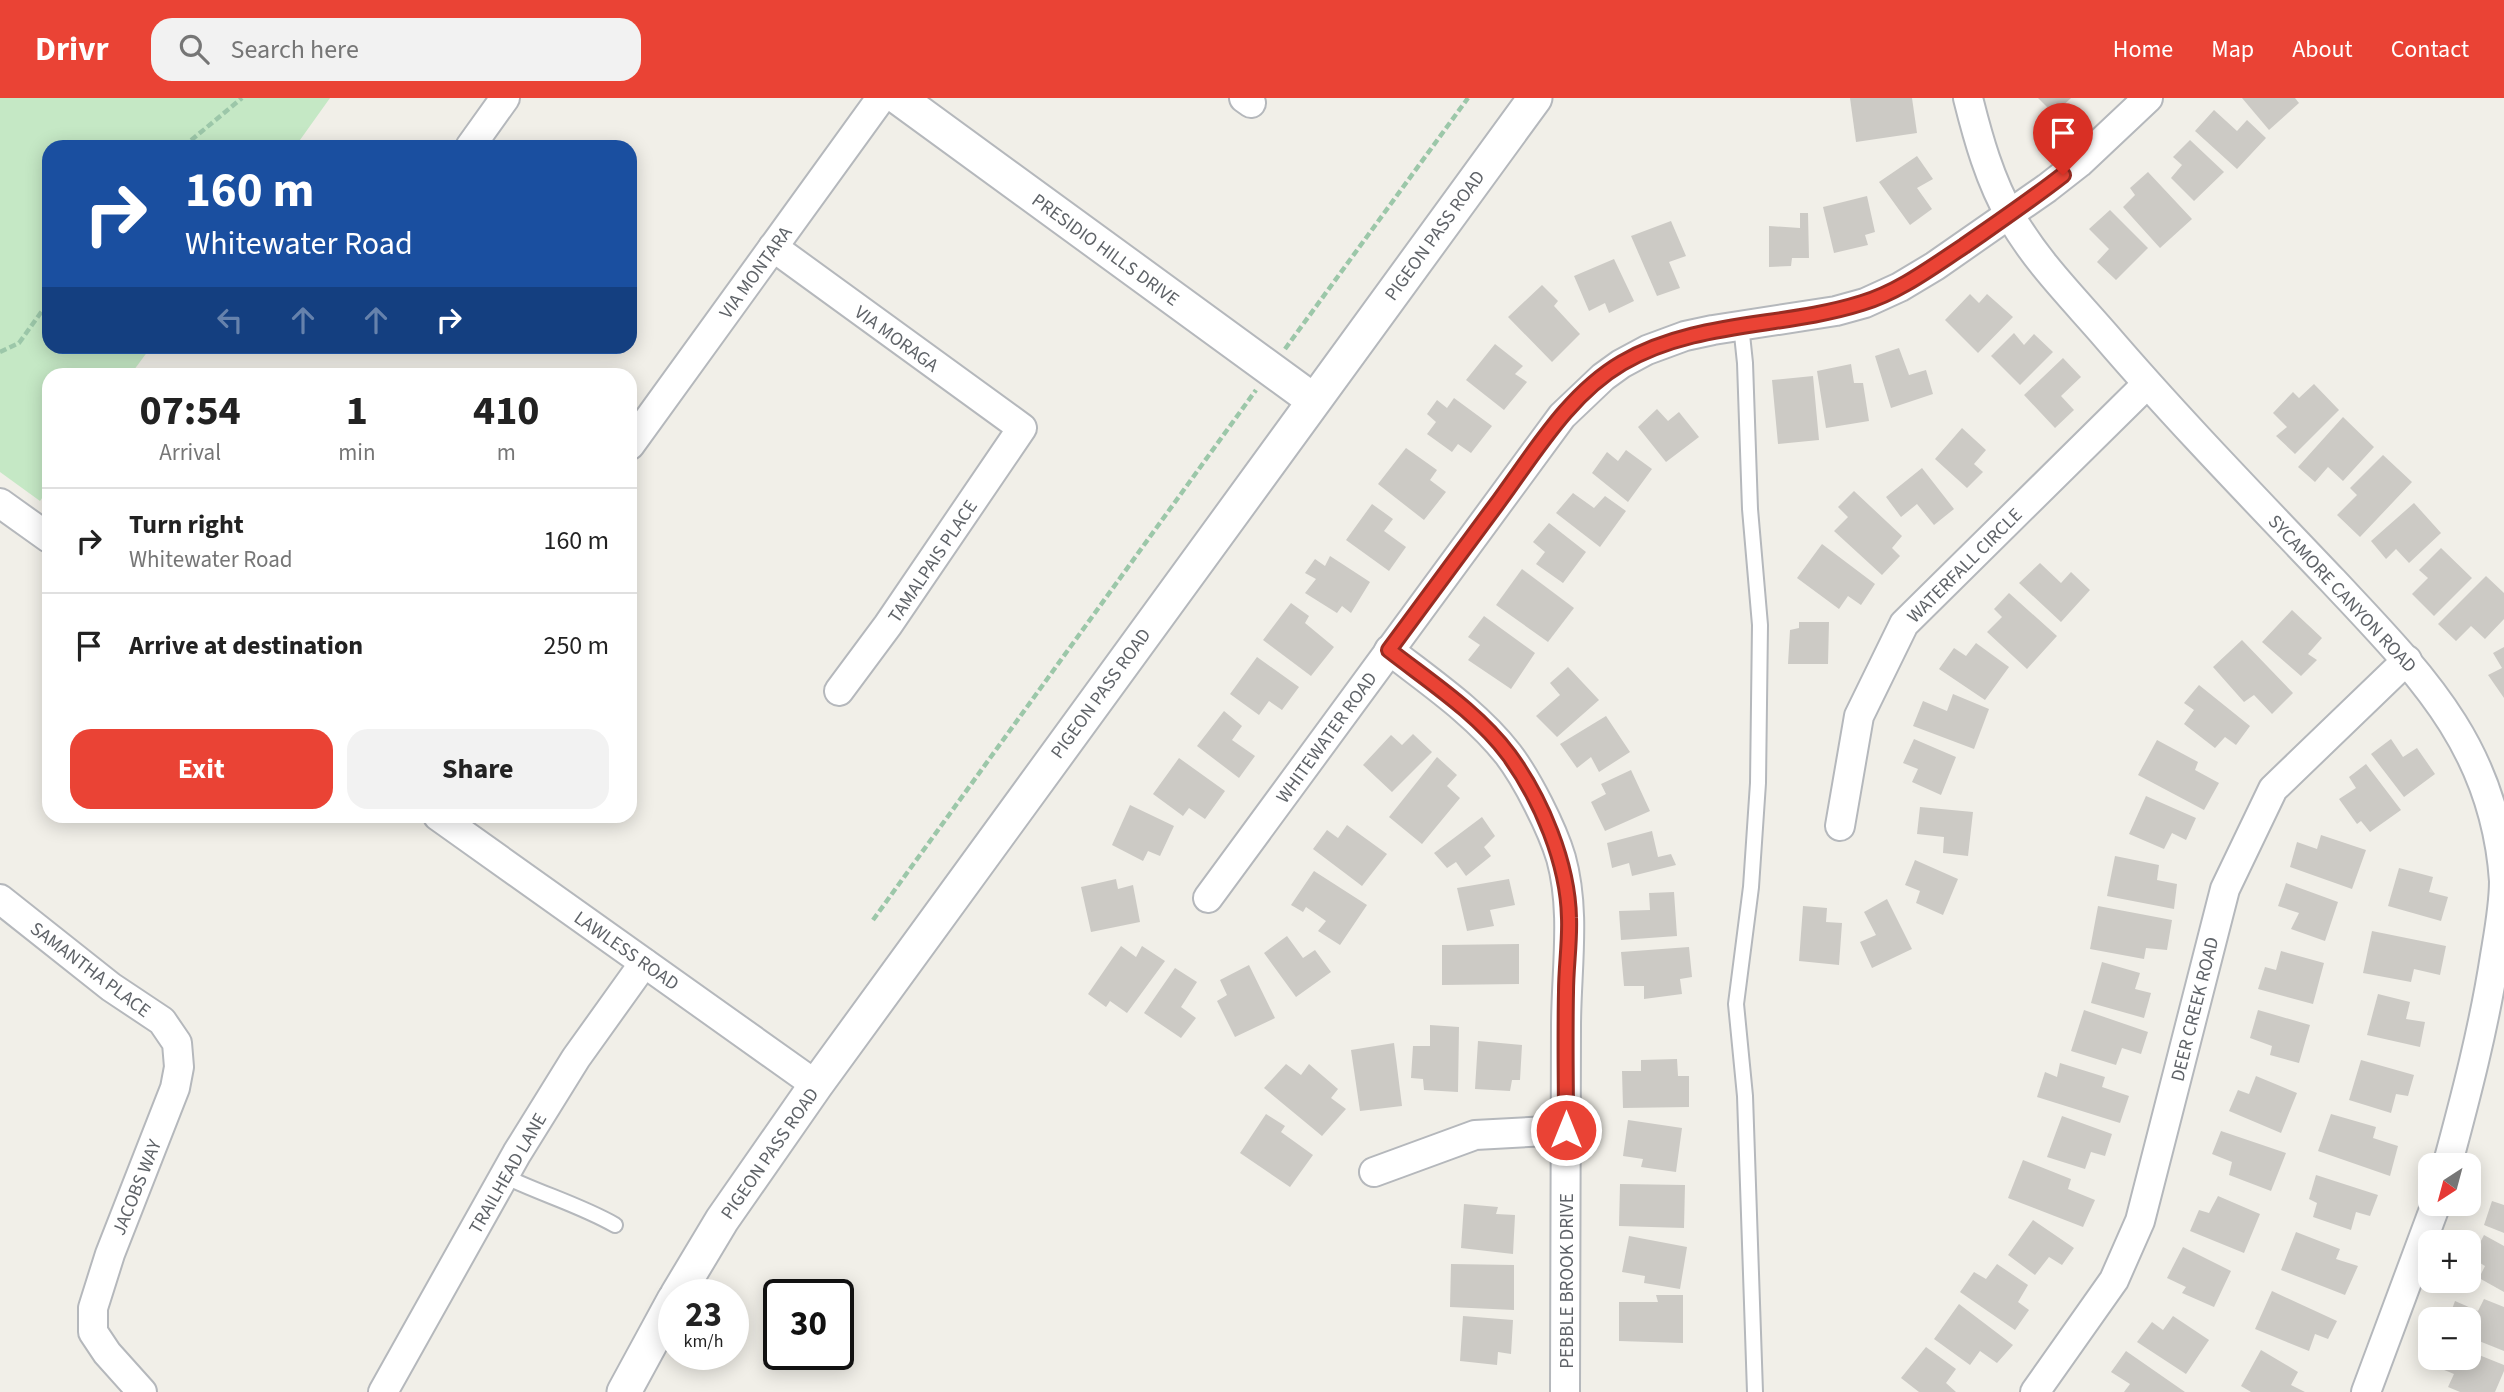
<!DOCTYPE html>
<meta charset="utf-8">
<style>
:root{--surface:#fff;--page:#f2f2f2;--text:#222;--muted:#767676;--line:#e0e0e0;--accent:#ea4335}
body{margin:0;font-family:"Source Sans 3",sans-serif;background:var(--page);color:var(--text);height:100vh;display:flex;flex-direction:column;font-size:26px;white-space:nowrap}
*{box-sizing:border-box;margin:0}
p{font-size:23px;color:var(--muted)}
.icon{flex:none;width:38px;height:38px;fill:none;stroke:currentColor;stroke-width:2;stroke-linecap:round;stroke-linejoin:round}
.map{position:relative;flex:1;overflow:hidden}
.sheet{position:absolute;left:42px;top:270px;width:595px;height:455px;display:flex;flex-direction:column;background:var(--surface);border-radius:21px;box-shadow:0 4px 18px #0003}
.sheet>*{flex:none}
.top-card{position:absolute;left:42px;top:42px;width:595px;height:214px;border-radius:21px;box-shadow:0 4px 18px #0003;background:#1a4fa0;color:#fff;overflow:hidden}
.needle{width:46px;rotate:216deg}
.tools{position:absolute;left:2418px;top:1055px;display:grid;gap:14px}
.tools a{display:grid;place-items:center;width:63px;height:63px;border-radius:14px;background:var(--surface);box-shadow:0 4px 18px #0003;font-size:35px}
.speed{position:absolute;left:658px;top:1181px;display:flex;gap:14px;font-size:35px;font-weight:700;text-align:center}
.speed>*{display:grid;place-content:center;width:91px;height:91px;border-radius:50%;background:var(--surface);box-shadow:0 4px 18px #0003;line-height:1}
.speed small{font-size:18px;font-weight:400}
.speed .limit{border:4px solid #111;border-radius:10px;background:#fff;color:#111}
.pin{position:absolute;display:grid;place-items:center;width:60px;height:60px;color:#fff;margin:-72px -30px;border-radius:50% 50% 50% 0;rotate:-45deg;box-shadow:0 0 7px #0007}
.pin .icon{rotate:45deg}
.me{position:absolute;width:77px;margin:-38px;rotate:0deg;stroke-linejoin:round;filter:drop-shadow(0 0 5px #0008)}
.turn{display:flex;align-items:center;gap:24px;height:147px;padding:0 28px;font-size:32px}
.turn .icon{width:91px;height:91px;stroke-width:2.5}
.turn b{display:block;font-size:49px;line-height:60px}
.lanes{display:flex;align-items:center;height:66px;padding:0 28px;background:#0003;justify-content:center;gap:35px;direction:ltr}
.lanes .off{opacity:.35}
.eta{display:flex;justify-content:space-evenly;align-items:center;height:119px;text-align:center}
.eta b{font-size:42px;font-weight:700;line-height:49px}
.cta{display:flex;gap:14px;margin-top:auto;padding:14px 28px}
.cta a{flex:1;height:80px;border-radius:21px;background:var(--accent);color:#fff;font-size:28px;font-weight:700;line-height:80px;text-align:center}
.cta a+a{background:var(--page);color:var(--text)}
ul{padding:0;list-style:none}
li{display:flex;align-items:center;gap:21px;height:105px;padding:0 28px;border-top:2px solid var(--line)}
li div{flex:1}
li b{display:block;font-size:26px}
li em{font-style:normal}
header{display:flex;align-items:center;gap:42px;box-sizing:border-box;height:98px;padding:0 35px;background:var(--accent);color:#fff}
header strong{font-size:33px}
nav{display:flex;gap:38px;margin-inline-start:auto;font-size:24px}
.search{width:490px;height:63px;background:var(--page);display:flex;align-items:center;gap:18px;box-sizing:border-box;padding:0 24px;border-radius:21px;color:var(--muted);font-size:26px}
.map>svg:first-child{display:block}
.green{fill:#c5e8c5}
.building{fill:#cccac5}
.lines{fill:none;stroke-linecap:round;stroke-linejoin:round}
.service-casing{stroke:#b5b8bc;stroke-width:18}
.minor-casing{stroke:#b5b8bc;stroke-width:32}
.tertiary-casing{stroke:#b5b8bc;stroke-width:37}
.path{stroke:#9cc7a9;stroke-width:4.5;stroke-dasharray:7 3.5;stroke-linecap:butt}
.service{stroke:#fff;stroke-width:14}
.minor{stroke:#fff;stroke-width:28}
.tertiary{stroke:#fff;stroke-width:33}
.route-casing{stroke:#982c22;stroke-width:18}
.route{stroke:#ea4335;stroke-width:12}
.labels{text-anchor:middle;stroke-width:7;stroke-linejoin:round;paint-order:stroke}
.street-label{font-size:19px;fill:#5f6368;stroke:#fff}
</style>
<header>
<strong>Drivr</strong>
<div class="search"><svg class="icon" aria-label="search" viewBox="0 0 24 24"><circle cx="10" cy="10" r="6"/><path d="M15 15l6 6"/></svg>Search here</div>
<nav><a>Home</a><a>Map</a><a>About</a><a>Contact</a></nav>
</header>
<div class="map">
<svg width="2504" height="1294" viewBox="0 0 2504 1294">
<rect width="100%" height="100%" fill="#f1efe8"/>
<polygon class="green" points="0,0 330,0 295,49 49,49 49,248 151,249 131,276 49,276 49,390 40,403 0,374"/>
<g class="building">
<polygon points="1850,0 1912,0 1917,35 1856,44"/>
<polygon points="2038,0 2071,0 2054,16"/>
<polygon points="2242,0 2295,0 2299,5 2269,32"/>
<polygon points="2214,12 2237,33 2247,22 2266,40 2237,71 2195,33"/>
<polygon points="2190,42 2224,74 2194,103 2171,80 2182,67 2173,59"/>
<polygon points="1917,58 1933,81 1917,90 1932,111 1910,127 1879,84"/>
<polygon points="2148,74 2192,121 2160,150 2123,109 2135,97 2130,90"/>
<polygon points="1867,98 1875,134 1865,137 1868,147 1834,155 1823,109"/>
<polygon points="2110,112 2148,150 2116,182 2097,164 2109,151 2089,131"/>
<polygon points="1800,115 1808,115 1809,160 1792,160 1791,168 1769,169 1769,128 1800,130"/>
<polygon points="1671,123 1686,158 1669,164 1680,190 1657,198 1631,138"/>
<polygon points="1614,161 1634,203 1609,215 1605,205 1589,213 1574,178"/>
<polygon points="1542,187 1558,203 1554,208 1580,236 1552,264 1508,219"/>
<polygon points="1970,196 1979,205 1987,196 2013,219 1978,255 1945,222"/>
<polygon points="2014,235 2024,247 2034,236 2053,254 2020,287 1991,258"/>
<polygon points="1495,246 1523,268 1515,276 1527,284 1504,312 1466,282"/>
<polygon points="1899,250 1909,277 1926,272 1933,296 1891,310 1875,258"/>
<polygon points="2063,260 2081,279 2061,298 2074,312 2055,330 2024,297"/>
<polygon points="1851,266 1854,285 1863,285 1869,323 1826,330 1817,273"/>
<polygon points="1813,278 1819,342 1778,346 1772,282"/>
<polygon points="2314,286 2339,312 2295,356 2276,338 2287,329 2273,315 2293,294 2299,300"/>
<polygon points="1454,300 1492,328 1471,355 1458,346 1452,354 1427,336 1436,324 1427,316 1437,302 1447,310"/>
<polygon points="1657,311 1668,323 1679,314 1699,339 1666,364 1638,329"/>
<polygon points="2343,319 2374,349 2343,383 2328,369 2315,384 2298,369"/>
<polygon points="1962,330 1986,352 1974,366 1983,374 1967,390 1935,361"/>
<polygon points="1406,350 1437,372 1430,382 1446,394 1424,422 1378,386"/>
<polygon points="1626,352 1652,371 1628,404 1592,375 1607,354 1618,363"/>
<polygon points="2383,357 2412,384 2360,439 2337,417 2357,397 2350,390"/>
<polygon points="1922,370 1954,411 1934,427 1917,406 1901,419 1886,399"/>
<polygon points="1854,393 1902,438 1892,450 1900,458 1882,477 1834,433 1848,419 1838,409"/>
<polygon points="1573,395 1594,410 1605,398 1626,413 1600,449 1556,415"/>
<polygon points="2414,405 2441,435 2409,465 2396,451 2386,461 2371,443"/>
<polygon points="1372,406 1393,421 1384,433 1406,449 1389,473 1346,442"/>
<polygon points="1549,425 1586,454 1563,485 1536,466 1545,454 1533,444"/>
<polygon points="1822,446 1875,486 1861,507 1848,498 1839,511 1797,480"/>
<polygon points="2441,450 2472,480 2434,518 2412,496 2428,480 2419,472"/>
<polygon points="1330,458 1370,484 1351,515 1342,508 1337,515 1305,495 1316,481 1305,475 1315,461 1325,468"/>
<polygon points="2040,465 2061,485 2071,474 2090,492 2061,524 2019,485"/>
<polygon points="1522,471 1574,510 1548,544 1496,507"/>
<polygon points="2486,478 2504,495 2504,521 2485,541 2471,528 2456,543 2438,526"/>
<polygon points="2009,495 2057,538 2027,571 1987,534 2002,519 1994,511"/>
<polygon points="1291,505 1309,518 1305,525 1334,549 1311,578 1263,542"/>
<polygon points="2292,512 2322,540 2308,556 2317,562 2301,578 2262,544"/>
<polygon points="1484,518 1535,555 1511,591 1468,562 1480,547 1468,539"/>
<polygon points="1799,524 1829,524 1828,566 1788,566 1790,532 1799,530"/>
<polygon points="2242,542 2293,595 2272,616 2254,597 2244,604 2213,569"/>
<polygon points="1976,545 2009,569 1985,602 1939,571 1954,550 1966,558"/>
<polygon points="2504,549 2504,600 2488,577 2502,570 2493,555"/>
<polygon points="1257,559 1299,589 1282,612 1269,603 1259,617 1230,596"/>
<polygon points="1568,569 1599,602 1557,639 1536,618 1560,597 1550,585"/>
<polygon points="2199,587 2250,628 2236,647 2225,639 2215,650 2184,626 2194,612 2184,605"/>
<polygon points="1953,596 1989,611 1974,651 1913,628 1923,603 1947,613"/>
<polygon points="1224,613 1242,628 1232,642 1255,658 1239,680 1197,648"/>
<polygon points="1606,618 1630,654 1599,674 1591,659 1577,670 1560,646"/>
<polygon points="1413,636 1432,654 1392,694 1363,667 1391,637 1402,647"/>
<polygon points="1914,641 1956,659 1941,697 1912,684 1918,671 1903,665"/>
<polygon points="2391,641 2403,659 2417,650 2435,676 2404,699 2371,656"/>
<polygon points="2157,642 2198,664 2195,672 2219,685 2204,712 2138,677"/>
<polygon points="1437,659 1457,677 1447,688 1460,700 1422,746 1389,719"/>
<polygon points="1179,660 1225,693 1205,721 1189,710 1183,718 1153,696"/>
<polygon points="2366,666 2401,712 2370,734 2361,723 2357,726 2339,701 2356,690 2349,679"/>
<polygon points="1631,672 1650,713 1605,733 1591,704 1606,696 1601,686"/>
<polygon points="2146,698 2196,720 2186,742 2172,735 2164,751 2129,736"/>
<polygon points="1130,707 1174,728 1160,758 1148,753 1143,763 1112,747"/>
<polygon points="1920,709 1973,714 1968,758 1943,755 1944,739 1917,736"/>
<polygon points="1482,719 1495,738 1484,749 1491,758 1466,778 1456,764 1447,770 1434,755"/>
<polygon points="1347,727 1387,756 1362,788 1313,751 1327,732 1338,740"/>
<polygon points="1652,733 1658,759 1671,756 1676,767 1632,778 1629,765 1612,770 1607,745"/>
<polygon points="2321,737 2366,752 2352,791 2290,769 2297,744 2317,751"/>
<polygon points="2115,758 2159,767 2157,782 2177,786 2174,811 2107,798"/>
<polygon points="1915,762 1958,781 1943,817 1916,805 1920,793 1905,787"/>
<polygon points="2399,770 2433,779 2429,794 2448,799 2441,823 2388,808"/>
<polygon points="1314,773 1367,807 1340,847 1318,833 1326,823 1306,809 1303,814 1291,807"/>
<polygon points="1116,781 1118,791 1133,787 1140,824 1091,834 1081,789"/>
<polygon points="1509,781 1515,807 1490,812 1494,828 1467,833 1457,790"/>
<polygon points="2286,785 2338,804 2325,843 2291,831 2299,815 2278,808"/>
<polygon points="1674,794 1677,838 1621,842 1619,813 1650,812 1649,795"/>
<polygon points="1887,801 1912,851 1872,870 1860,844 1876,837 1864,814"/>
<polygon points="1803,808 1827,810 1826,824 1842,825 1839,867 1799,863"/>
<polygon points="2098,808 2172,822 2167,852 2146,850 2144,861 2090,851"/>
<polygon points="2372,833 2446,848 2440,877 2414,871 2411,884 2363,875"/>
<polygon points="1287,838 1303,860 1315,852 1331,874 1296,899 1264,855"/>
<polygon points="1519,846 1519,886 1442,887 1442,847"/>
<polygon points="1121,848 1136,859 1142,848 1165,863 1127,915 1110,903 1106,909 1088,896"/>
<polygon points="1689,849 1692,879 1680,881 1682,896 1644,901 1644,888 1624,888 1621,854"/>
<polygon points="2281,853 2324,865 2313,906 2258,891 2265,869 2276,872"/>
<polygon points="2102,864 2140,875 2135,891 2151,895 2144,920 2091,905"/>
<polygon points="1249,867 1275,920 1235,939 1217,903 1227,897 1220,882"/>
<polygon points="1175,870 1197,884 1181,909 1196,920 1181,940 1144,915"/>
<polygon points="2378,896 2410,904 2406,921 2425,924 2420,949 2367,937"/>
<polygon points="2084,912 2148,934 2141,956 2122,950 2116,967 2071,953"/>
<polygon points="2258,912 2310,927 2299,965 2270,957 2272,948 2250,940"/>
<polygon points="1430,927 1459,929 1458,994 1424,992 1423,981 1411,980 1413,948 1430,948"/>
<polygon points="1478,943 1522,947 1520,982 1512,982 1510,993 1475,991"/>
<polygon points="1394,945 1402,1008 1360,1013 1351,952"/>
<polygon points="1677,961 1678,978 1689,978 1689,1009 1623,1010 1622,973 1641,973 1641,962"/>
<polygon points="2361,962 2414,977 2408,998 2396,996 2391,1015 2349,1002"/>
<polygon points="2060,965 2105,979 2102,989 2129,998 2120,1025 2037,999 2045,974 2057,979"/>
<polygon points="1286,966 1301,977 1309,966 1338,991 1331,1000 1346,1011 1322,1038 1264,990"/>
<polygon points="2256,978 2297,995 2281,1035 2229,1013 2238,992 2249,996"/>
<polygon points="1266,1016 1285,1028 1281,1034 1313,1057 1290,1089 1240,1055"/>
<polygon points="2331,1016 2376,1029 2373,1040 2398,1048 2390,1078 2318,1053"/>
<polygon points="2062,1018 2112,1036 2105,1058 2091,1054 2085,1071 2047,1059"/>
<polygon points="1628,1022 1682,1030 1676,1074 1641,1069 1643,1061 1623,1058"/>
<polygon points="2221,1033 2286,1055 2271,1093 2229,1077 2232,1064 2212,1056"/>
<polygon points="2023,1062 2071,1081 2068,1091 2095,1102 2083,1129 2008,1100"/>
<polygon points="2316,1077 2378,1097 2370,1118 2356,1114 2351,1132 2313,1119 2317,1105 2309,1101"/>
<polygon points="1620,1086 1685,1087 1684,1130 1619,1128"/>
<polygon points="2218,1098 2260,1116 2244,1155 2190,1133 2199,1112 2209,1115"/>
<polygon points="2492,1103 2504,1107 2504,1135 2484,1127"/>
<polygon points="1464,1106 1498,1109 1496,1116 1515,1117 1513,1156 1461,1150"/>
<polygon points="2033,1122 2074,1150 2062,1167 2049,1159 2035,1177 2008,1157"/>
<polygon points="2296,1134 2340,1151 2336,1161 2358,1168 2345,1197 2281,1172"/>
<polygon points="2484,1137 2504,1148 2504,1194 2479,1180 2485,1168 2472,1160"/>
<polygon points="1629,1138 1687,1149 1680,1191 1644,1185 1645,1178 1622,1174"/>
<polygon points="2183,1149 2231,1173 2214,1209 2182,1195 2186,1189 2167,1180"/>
<polygon points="1451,1166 1514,1167 1514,1212 1450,1209"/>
<polygon points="1997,1166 2028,1187 2018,1204 2029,1212 2015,1232 1960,1194 1974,1174 1986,1181"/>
<polygon points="2272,1193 2337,1223 2328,1241 2315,1236 2309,1253 2255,1231"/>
<polygon points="1656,1197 1683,1197 1683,1245 1619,1243 1619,1204 1658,1204"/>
<polygon points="2484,1201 2504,1209 2504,1253 2469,1239 2469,1222 2448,1222 2455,1203 2478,1213"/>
<polygon points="1959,1206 2013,1247 1997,1265 1980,1253 1970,1267 1934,1241"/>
<polygon points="1463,1218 1513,1222 1511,1256 1498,1254 1497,1267 1460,1263"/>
<polygon points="2173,1218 2209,1242 2186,1276 2137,1244 2152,1224 2163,1232"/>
<polygon points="1926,1249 1956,1271 1946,1285 1956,1294 1919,1294 1901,1280"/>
<polygon points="2261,1252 2298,1274 2291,1287 2305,1294 2251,1294 2241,1288"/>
<polygon points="2126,1253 2185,1294 2124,1294 2130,1286 2111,1274"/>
<polygon points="2469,1253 2504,1267 2504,1273 2495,1294 2460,1294 2448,1289 2454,1276 2432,1267 2436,1260 2469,1260"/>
</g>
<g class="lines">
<defs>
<g id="service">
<polyline points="1741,227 1745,265 1750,411 1760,527 1758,685 1751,789 1736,906 1745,998 1755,1294"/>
<path d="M504,1078C541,1096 580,1107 615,1127"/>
</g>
<g id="minor">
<polyline points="1244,0 1251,5"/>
<path d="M1968,0C1978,40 1990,83 2011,119C2036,163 2072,199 2105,237C2178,322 2256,402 2333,483C2419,575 2495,648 2504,783C2504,808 2499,834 2495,858C2484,929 2466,998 2447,1068"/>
<polyline points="470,49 505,0"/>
<polyline points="773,149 1022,330 888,527 839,593"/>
<polyline points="630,347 881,0"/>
<polyline points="0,405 49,440"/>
<path d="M1389,552C1430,584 1476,615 1508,656C1527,681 1552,730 1561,760C1576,814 1566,873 1566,929C1566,1050 1566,1172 1565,1294"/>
<polyline points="438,718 816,987"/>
<polyline points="1840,728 1859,618 1904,526 2147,286"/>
<polyline points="1208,800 1562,318 1603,279 1621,266 1647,252 1685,238 1713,232 1836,213 1865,205 1900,189 1935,168 2047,90 2079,65 2148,0"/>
<polyline points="0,801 111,889 162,923 177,945 179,969 175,990 110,1156 93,1210 93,1234 107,1255 142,1294"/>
<polyline points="1374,1074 1475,1037 1566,1032"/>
<polyline points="383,1294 517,1055 576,960 644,865"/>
<polyline points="2035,1294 2114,1182 2140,1123 2225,791 2273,691 2407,562"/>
<polyline points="2366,1294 2436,1106"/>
</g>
<g id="tertiary">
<polyline points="899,0 1313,302"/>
<polyline points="677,1197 722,1122 816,987 1535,0"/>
<polyline points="624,1294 674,1202"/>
</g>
</defs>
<use href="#service" class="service-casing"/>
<use href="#minor" class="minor-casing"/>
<use href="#tertiary" class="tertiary-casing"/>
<g class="path">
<polyline points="183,49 242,0"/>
<polyline points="1285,251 1468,0"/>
<polyline points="0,254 19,245 42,213 49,208"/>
<polyline points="873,822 1256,292"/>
</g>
<use href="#service" class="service"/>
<use href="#minor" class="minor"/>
<use href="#tertiary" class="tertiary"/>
</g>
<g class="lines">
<defs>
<path id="route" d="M1566,1032C1566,986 1565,940 1566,894C1566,869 1570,844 1569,820C1568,765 1541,701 1509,657C1478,615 1430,584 1389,552C1426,502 1462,453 1499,403C1535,354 1569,296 1622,265C1696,222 1783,230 1862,205C1899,194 1932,169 1964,148C1997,125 2031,102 2063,77"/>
</defs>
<use href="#route" class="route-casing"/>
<use href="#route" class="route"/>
</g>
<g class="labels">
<g class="street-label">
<text transform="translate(1434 137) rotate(-54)" y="7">PIGEON PASS ROAD</text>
<text transform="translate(1106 151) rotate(36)" y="7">PRESIDIO HILLS DRIVE</text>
<text transform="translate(755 174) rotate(-54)" y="7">VIA MONTARA</text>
<text transform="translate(897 240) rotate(36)" y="7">VIA MORAGA</text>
<text transform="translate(932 463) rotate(-56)" y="7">TAMALPAIS PLACE</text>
<text transform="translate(1964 467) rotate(-45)" y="7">WATERFALL CIRCLE</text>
<text transform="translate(2343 495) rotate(47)" y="7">SYCAMORE CANYON ROAD</text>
<text transform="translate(1100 595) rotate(-54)" y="7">PIGEON PASS ROAD</text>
<text transform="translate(1326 639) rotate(-54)" y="7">WHITEWATER ROAD</text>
<text transform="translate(627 852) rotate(35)" y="7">LAWLESS ROAD</text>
<text transform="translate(91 871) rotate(37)" y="7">SAMANTHA PLACE</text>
<text transform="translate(2194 911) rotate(-76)" y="7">DEER CREEK ROAD</text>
<text transform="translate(769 1055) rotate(-55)" y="7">PIGEON PASS ROAD</text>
<text transform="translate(507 1075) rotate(-60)" y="7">TRAILHEAD LANE</text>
<text transform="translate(136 1089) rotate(-68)" y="7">JACOBS WAY</text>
<text transform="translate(1566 1183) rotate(-90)" y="7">PEBBLE BROOK DRIVE</text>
</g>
</g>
</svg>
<div class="tools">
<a><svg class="needle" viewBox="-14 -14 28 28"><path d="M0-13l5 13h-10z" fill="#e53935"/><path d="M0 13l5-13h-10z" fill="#767676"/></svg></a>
<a>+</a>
<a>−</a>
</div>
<div class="speed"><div>23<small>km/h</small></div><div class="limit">30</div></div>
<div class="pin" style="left:2063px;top:77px;background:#d93025"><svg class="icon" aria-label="arrive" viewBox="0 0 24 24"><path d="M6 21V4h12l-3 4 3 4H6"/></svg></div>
<svg class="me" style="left:1566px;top:1032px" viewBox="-20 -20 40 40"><circle r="17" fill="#ea4335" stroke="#fff" stroke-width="3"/><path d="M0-11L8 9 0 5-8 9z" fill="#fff"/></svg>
<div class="top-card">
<div class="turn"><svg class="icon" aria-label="right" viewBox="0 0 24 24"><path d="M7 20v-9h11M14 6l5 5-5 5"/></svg><div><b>160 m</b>Whitewater Road</div></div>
<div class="lanes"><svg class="icon off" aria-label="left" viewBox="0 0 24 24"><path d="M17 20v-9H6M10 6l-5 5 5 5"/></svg><svg class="icon off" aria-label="ahead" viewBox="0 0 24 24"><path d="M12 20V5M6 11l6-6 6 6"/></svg><svg class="icon off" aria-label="ahead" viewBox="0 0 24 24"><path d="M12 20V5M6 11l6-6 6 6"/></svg><svg class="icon" aria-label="right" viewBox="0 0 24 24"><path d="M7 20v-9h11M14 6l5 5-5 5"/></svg></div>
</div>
<section class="sheet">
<div class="eta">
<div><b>07:54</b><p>Arrival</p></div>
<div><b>1</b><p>min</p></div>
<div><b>410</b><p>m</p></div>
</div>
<ul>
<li><svg class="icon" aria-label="right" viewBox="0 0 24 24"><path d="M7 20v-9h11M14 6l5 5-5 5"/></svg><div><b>Turn right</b><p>Whitewater Road</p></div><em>160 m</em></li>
<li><svg class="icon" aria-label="arrive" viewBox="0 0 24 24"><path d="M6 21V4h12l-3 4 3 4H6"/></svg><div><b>Arrive at destination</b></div><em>250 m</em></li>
</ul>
<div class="cta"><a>Exit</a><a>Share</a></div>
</section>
</div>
